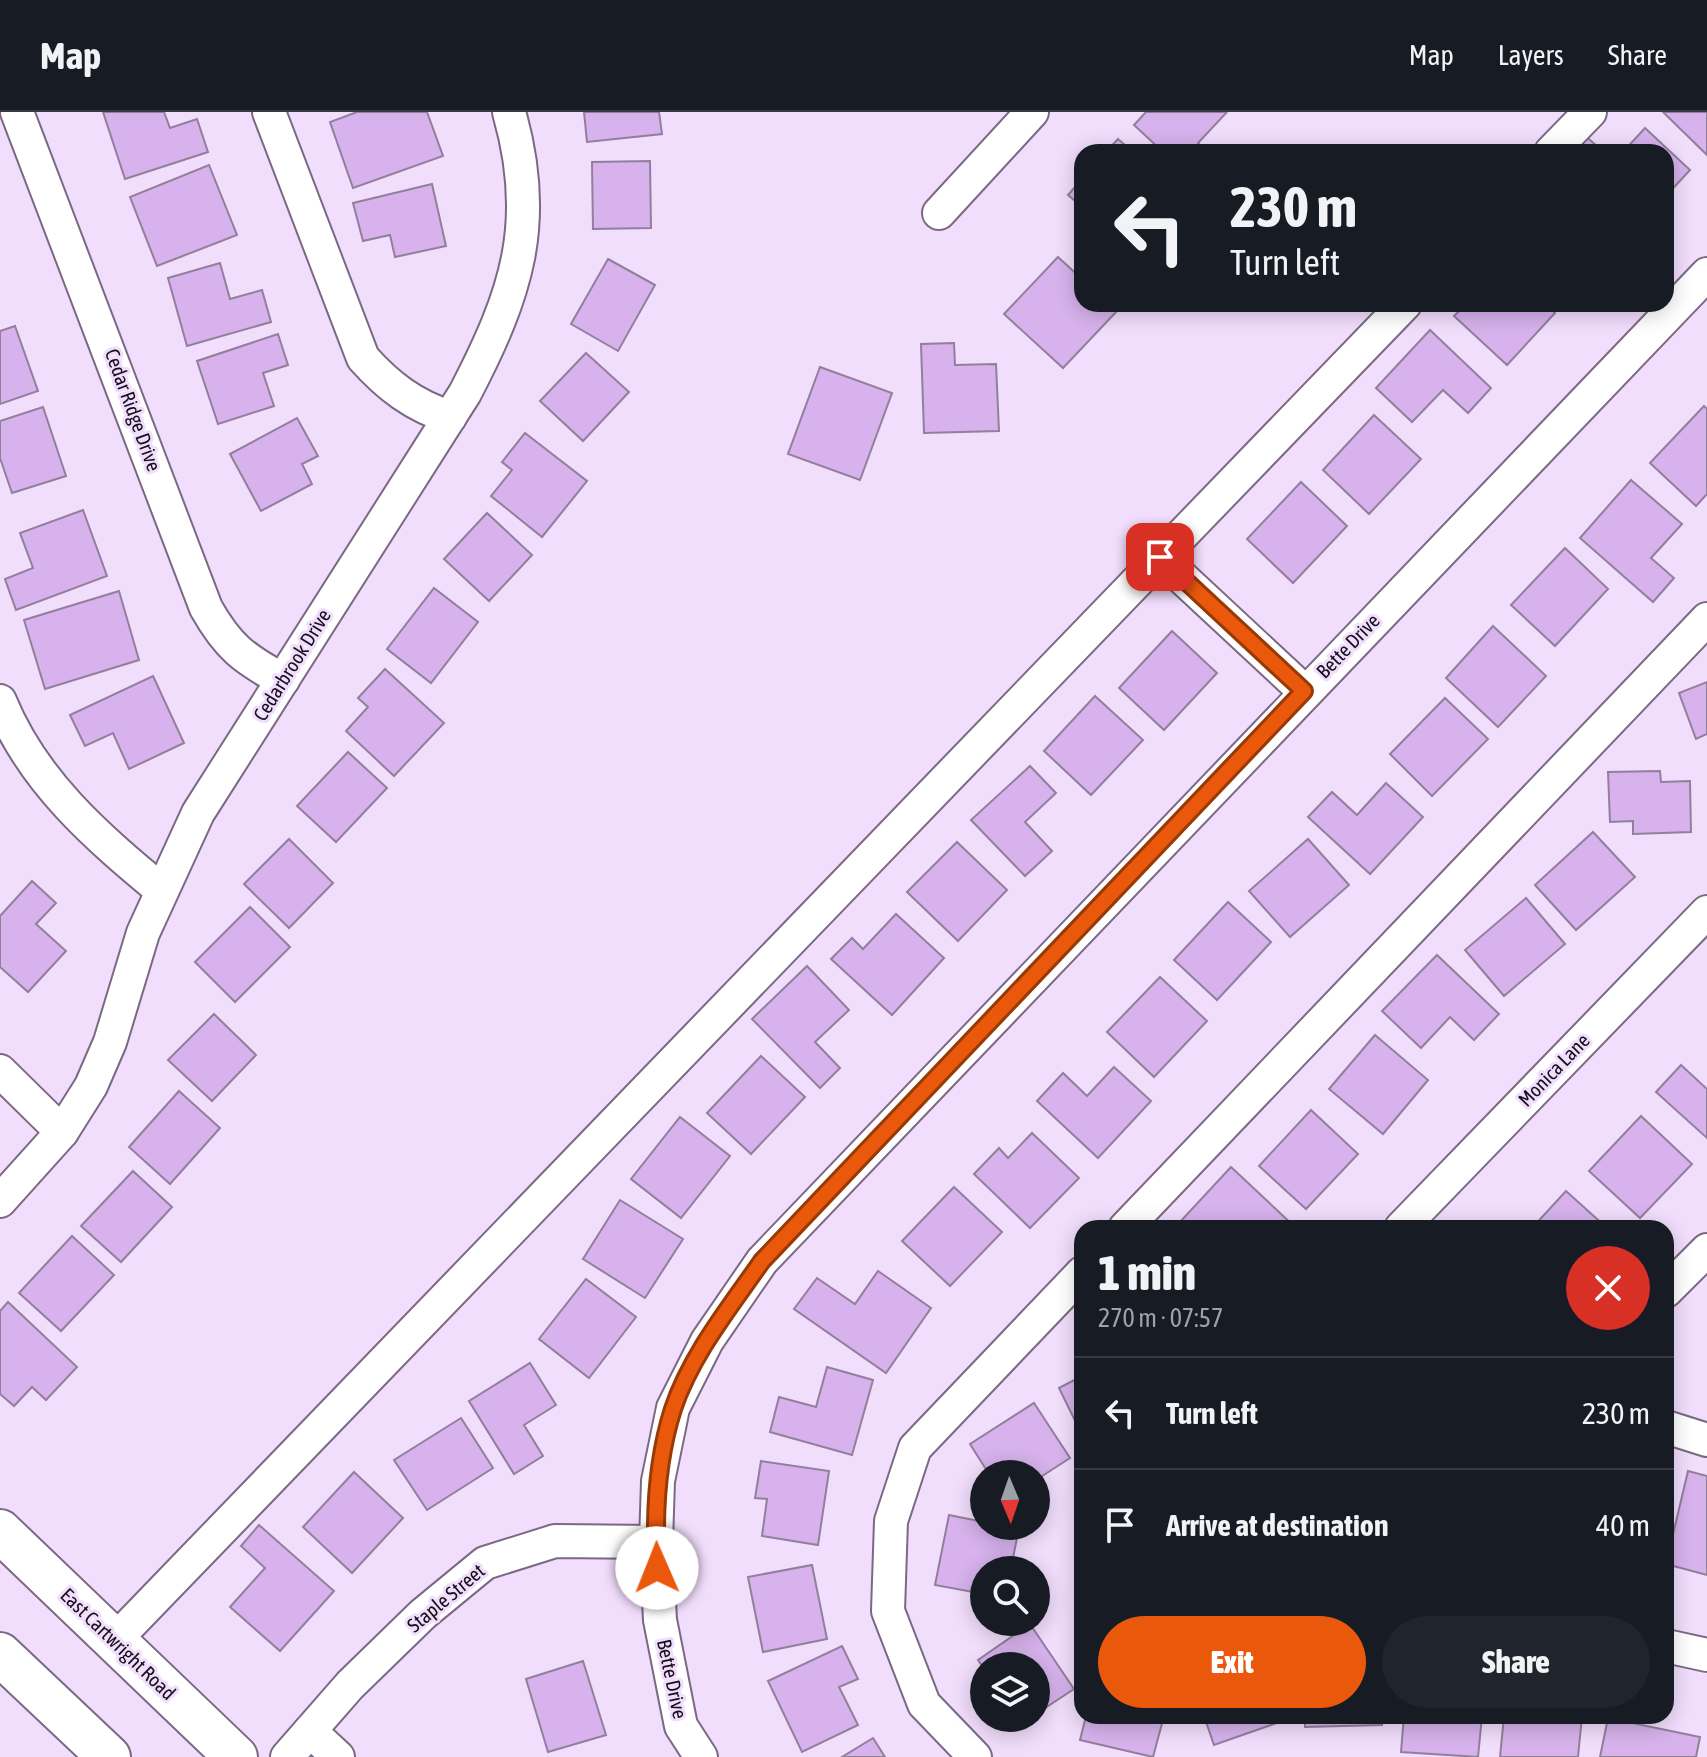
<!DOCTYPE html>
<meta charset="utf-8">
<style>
:root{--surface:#171b24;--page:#20242c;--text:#f1f3f6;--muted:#9ea1a6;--line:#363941;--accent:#ea580c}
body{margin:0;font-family:"Asap Condensed",sans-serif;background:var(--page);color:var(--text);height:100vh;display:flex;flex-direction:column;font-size:30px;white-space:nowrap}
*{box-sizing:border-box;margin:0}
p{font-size:26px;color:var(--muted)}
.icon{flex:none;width:44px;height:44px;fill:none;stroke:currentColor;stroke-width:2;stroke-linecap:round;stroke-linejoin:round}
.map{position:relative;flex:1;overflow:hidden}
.side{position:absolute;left:1074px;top:1108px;width:600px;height:504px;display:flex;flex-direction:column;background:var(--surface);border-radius:24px;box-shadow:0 4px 20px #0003}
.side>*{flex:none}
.hud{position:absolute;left:1074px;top:32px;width:600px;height:168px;border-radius:24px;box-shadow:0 4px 20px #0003;background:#171b24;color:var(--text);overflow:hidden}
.needle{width:52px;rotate:178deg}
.controls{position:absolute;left:970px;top:1348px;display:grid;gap:16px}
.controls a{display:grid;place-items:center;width:80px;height:80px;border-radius:50%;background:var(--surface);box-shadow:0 4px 20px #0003;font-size:40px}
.pin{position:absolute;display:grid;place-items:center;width:68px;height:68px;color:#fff;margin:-34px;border-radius:16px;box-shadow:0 4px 12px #0006}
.me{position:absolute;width:88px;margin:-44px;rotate:359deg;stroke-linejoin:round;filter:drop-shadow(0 0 6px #0008)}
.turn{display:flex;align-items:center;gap:28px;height:168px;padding:0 24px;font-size:36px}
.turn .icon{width:104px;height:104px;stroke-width:2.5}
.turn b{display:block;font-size:56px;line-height:68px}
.round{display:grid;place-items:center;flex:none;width:84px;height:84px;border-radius:42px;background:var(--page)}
.headline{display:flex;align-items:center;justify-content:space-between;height:136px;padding:0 24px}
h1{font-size:48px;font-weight:800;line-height:60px}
.primary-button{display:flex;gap:16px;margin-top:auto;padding:16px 24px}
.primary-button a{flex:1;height:92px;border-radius:48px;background:var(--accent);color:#fff;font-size:32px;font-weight:800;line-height:92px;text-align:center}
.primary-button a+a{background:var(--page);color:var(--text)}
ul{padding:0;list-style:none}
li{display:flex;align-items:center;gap:24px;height:112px;padding:0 24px;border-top:2px solid var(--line)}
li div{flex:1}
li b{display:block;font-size:30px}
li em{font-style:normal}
header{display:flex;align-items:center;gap:48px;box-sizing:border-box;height:112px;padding:0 40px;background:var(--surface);border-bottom:2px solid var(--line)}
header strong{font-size:38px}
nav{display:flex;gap:44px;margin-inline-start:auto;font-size:28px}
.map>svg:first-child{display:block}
.building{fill:#d7b2ec;stroke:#917f9b;stroke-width:2}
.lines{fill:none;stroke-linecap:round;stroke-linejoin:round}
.minor-casing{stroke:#7b6984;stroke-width:36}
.major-casing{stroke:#7b6984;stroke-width:46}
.minor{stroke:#fff;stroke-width:32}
.major{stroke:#fff;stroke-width:42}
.route-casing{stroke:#983908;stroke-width:20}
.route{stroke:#ea580c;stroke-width:14}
.labels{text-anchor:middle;stroke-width:6;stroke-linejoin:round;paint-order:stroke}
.street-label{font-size:20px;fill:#160f1a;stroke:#f1ddfc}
</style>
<header>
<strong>Map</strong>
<nav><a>Map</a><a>Layers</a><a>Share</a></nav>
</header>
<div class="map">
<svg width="1707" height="1645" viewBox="0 0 1707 1645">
<rect width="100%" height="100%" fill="#f1ddfc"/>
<g class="building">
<polygon points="103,0 164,0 170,16 197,7 208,40 125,67"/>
<polygon points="357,0 427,0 443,44 353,76 330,10"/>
<polygon points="584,0 659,0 662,22 587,30"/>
<polygon points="1146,0 1227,0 1198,31 1207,40 1163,40 1134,13"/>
<polygon points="1663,0 1707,0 1707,43"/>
<polygon points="1645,16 1690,58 1666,84 1666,40 1623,40"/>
<polygon points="1584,23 1604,40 1569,40"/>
<polygon points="1118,27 1133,40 1106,40"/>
<polygon points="650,49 651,116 593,117 592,50"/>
<polygon points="209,53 237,123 157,154 130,85"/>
<polygon points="1082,67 1082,95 1068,83"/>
<polygon points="432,72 446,134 395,145 390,123 363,129 353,91"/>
<polygon points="1058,145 1082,167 1082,192 1109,192 1117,199 1063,256 1004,202"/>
<polygon points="608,147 655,173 618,239 571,212"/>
<polygon points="220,151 230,187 262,178 271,210 187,234 168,166"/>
<polygon points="1466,192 1546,192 1555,201 1507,253 1454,204"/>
<polygon points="15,214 38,279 0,292 0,219"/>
<polygon points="1430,218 1491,276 1468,301 1443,278 1412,310 1376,276"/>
<polygon points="278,222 288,253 263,261 274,294 218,312 197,249"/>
<polygon points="954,231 955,253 996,252 999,319 924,321 921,232"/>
<polygon points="586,241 629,280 583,329 540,289"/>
<polygon points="820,255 892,281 860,368 788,342"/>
<polygon points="1704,294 1707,297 1707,382 1696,394 1650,351"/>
<polygon points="43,295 66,364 12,381 0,346 0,309"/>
<polygon points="1374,303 1421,347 1369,402 1323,358"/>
<polygon points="297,306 318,344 302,352 312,372 261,399 230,342"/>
<polygon points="525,321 587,369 542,425 491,384 512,358 502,350"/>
<polygon points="1631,368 1682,412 1651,446 1674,466 1653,490 1580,426"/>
<polygon points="1301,370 1347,414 1293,471 1247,427"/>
<polygon points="83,398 107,464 16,498 5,467 33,456 20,421"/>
<polygon points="487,401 532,443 489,489 444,447"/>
<polygon points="1565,436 1608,477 1555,534 1511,493"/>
<polygon points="434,476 478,510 431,571 387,537"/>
<polygon points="119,479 139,548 45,577 24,508"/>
<polygon points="1493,514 1546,564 1498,615 1446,566"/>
<polygon points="1172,519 1217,561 1164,618 1119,576"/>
<polygon points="385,557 444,611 394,664 346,619 368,595 358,586"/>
<polygon points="153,564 184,631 129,657 113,621 85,634 70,603"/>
<polygon points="1707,570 1707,622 1696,627 1679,581"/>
<polygon points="1095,584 1143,628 1091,683 1044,639"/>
<polygon points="1445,586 1488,627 1432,684 1390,642"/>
<polygon points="348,640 387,676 336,730 297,694"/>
<polygon points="1030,654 1056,681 1025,710 1052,739 1025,764 971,708"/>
<polygon points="1660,659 1661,670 1690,669 1691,720 1633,722 1633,709 1610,710 1608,660"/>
<polygon points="1386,671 1423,705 1370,762 1308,705 1332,680 1357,703"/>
<polygon points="1593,720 1635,765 1576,818 1535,773"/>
<polygon points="289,727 333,771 289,816 244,772"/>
<polygon points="1308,727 1349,773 1290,825 1249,779"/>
<polygon points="957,730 1007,778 958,829 907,780"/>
<polygon points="32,769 56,791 36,812 66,839 28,880 0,855 0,804"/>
<polygon points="1526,786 1565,832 1504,884 1465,838"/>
<polygon points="1228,790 1271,830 1217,888 1174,848"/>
<polygon points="250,795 290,835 235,890 195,850"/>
<polygon points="896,802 944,846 892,903 831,847 852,826 863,837"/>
<polygon points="1437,843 1499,902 1474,928 1450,905 1421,936 1382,899"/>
<polygon points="807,854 849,898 815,930 840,956 820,976 752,907"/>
<polygon points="1160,865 1207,909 1154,965 1107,920"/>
<polygon points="214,902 256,943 212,989 168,948"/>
<polygon points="1375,923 1428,968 1383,1022 1329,977"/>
<polygon points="761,944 805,985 751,1042 707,1001"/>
<polygon points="1681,953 1707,977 1707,1026 1656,980"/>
<polygon points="1114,955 1151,989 1098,1046 1037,989 1063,961 1087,984"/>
<polygon points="179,979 220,1016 170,1072 129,1035"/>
<polygon points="1311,998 1358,1042 1306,1097 1259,1054"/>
<polygon points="1641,1004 1692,1052 1640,1106 1589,1059"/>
<polygon points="680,1005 730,1044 681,1106 631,1067"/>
<polygon points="1032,1021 1079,1066 1030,1116 974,1062 999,1036 1008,1046"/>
<polygon points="1231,1055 1296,1116 1184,1116 1179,1111"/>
<polygon points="133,1059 172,1095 121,1150 81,1114"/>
<polygon points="954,1075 1002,1120 950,1174 902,1129"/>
<polygon points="1566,1079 1607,1116 1532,1116"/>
<polygon points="620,1088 683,1127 645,1186 583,1147"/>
<polygon points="72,1124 114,1163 61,1219 19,1181"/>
<polygon points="878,1159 931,1196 886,1261 794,1197 817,1166 855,1192"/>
<polygon points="586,1167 636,1205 589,1266 539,1227"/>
<polygon points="8,1190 77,1255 46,1288 32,1275 14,1294 0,1282 0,1199"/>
<polygon points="530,1251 556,1293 524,1313 543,1344 514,1362 469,1289"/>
<polygon points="827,1255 873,1268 852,1343 770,1320 779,1285 816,1295"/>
<polygon points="1082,1264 1082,1323 1059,1276"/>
<polygon points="1034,1291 1070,1346 1036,1368 1036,1362 989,1362 970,1332"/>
<polygon points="461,1306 493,1356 427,1398 394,1348"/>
<polygon points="761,1349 829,1359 818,1433 762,1424 767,1387 755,1386"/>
<polygon points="1688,1359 1707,1364 1707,1463 1666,1452"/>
<polygon points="354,1360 403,1406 352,1461 303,1415"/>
<polygon points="949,1403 984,1410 984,1414 1019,1416 1011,1456 984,1458 984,1482 935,1473"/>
<polygon points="259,1413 334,1479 280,1539 230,1495 265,1456 241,1434"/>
<polygon points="812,1453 827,1527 763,1540 748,1465"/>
<polygon points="1030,1512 1074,1577 1036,1602 1036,1554 984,1554 984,1557 978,1548"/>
<polygon points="842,1534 858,1567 839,1575 858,1613 802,1640 768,1569"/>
<polygon points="583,1549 606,1623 548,1640 526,1567"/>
<polygon points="1086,1604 1164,1604 1153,1645 1080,1628"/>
<polygon points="1204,1604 1287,1604 1288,1607 1214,1633"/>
<polygon points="1305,1604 1382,1604 1382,1613 1305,1615"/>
<polygon points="1404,1604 1482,1604 1478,1645 1401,1640"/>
<polygon points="1504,1604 1582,1604 1578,1645 1500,1645"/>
<polygon points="1608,1606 1700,1625 1696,1645 1600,1645"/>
<polygon points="873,1626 885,1645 842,1645"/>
</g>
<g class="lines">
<defs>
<g id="minor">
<path d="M17,0L206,496C228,535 244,547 283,568"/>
<path d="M269,0L363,246C388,274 414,294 450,305"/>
<polyline points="1551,40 1590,0"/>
<polyline points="939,101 1032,0"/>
<polyline points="1160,445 1304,579"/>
<path d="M0,589C33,670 96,724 161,778"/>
<polyline points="0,959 62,1020"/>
<path d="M0,1089L62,1020L91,974L110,930L143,821L198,701L465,281C516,183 541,111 509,0"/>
<polyline points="1125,1116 1707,507"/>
<polyline points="1401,1116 1707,800"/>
<polyline points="1666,1179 1707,1138"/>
<polyline points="1666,1315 1707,1328"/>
<polyline points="114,1529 1405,192"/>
<polyline points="1666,1534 1707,1543"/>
<polyline points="310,1619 338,1645"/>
<polyline points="287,1645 350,1573 423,1502 485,1451 555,1429 656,1430"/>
<polyline points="701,1645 681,1614 660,1508 656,1430 658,1369 673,1296 707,1229 762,1149 1707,162"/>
<polyline points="975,1645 924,1592 888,1499 891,1409 915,1336 1082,1161"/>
</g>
<g id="major">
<polyline points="0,1419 236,1645"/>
<polyline points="0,1542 109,1645"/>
</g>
</defs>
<use href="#minor" class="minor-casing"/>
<use href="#major" class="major-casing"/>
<use href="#minor" class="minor"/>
<use href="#major" class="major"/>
</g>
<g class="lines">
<defs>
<path id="route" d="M657,1456C654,1404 657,1347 673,1297C691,1243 730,1195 762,1149L1304,579L1160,445"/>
</defs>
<use href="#route" class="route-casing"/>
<use href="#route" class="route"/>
</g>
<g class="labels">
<g class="street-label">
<text transform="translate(133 298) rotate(70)" y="7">Cedar Ridge Drive</text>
<text transform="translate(1348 534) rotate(-46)" y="7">Bette Drive</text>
<text transform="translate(292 553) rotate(-58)" y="7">Cedarbrook Drive</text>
<text transform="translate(1554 958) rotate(-46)" y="7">Monica Lane</text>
<text transform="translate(446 1486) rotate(-40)" y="7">Staple Street</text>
<text transform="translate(118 1532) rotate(44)" y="7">East Cartwright Road</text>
<text transform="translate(672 1567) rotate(78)" y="7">Bette Drive</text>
</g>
</g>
</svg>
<div class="controls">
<a><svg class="needle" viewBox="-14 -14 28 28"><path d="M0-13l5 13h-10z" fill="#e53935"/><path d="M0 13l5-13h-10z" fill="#9ea1a6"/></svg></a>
<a><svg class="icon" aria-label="search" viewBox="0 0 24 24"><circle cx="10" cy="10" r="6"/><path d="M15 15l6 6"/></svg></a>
<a><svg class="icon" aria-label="layers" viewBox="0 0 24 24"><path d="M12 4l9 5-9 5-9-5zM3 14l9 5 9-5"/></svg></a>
</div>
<div class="pin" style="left:1160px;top:445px;background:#d93025"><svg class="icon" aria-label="arrive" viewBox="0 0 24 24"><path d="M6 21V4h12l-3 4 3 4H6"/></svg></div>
<svg class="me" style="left:657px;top:1456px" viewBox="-20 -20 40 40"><circle r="19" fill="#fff"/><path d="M0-13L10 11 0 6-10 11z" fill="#ea580c"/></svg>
<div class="hud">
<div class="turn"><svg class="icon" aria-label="left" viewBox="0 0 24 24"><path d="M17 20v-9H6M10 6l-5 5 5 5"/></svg><div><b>230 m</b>Turn left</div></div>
</div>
<section class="side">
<div class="headline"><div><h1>1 min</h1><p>270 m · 07:57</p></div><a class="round" style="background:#d93025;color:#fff"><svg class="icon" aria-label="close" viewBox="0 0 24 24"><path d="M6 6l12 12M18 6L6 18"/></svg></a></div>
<ul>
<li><svg class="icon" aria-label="left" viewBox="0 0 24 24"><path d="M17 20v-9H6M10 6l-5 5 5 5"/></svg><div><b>Turn left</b></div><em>230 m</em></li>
<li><svg class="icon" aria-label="arrive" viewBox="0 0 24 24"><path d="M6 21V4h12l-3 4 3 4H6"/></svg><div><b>Arrive at destination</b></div><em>40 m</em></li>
</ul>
<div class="primary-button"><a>Exit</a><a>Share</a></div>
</section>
</div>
